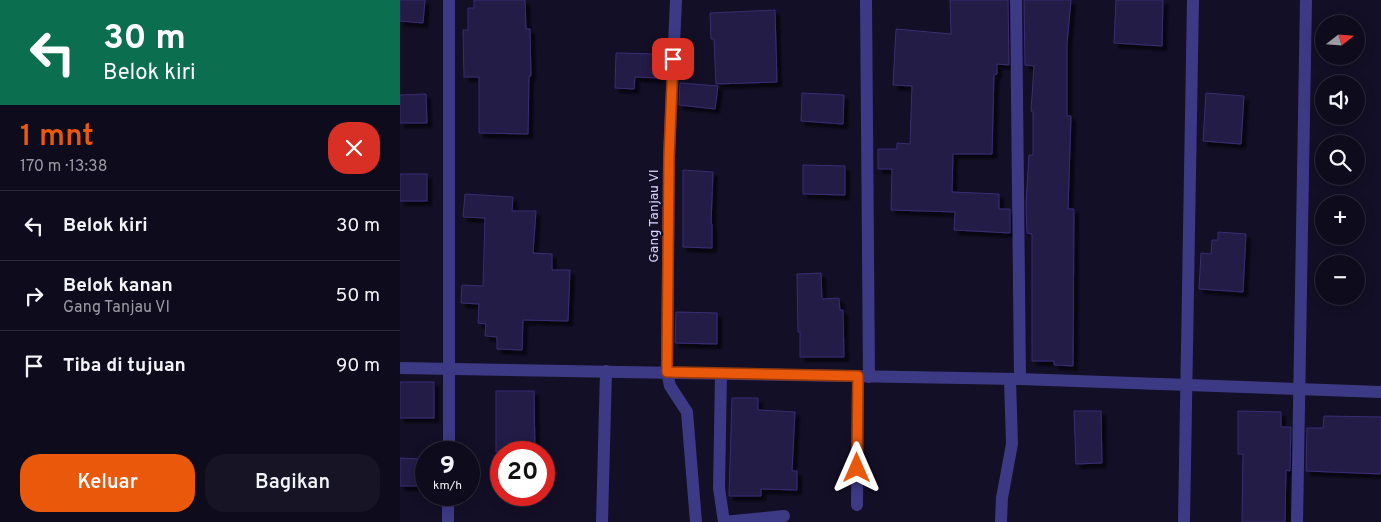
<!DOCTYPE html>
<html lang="id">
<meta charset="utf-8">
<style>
:root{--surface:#0e0b1c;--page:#171425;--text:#f1f3f6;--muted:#9b9ba3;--line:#2e2b3b;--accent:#ea580c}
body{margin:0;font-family:Overpass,sans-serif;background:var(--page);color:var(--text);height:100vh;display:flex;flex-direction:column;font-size:19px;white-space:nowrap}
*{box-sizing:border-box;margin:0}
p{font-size:16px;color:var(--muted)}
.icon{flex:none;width:28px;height:28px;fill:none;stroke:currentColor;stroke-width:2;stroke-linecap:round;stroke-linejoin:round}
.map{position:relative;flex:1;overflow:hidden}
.side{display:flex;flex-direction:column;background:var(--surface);width:400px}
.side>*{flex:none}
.banner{background:#0b6e4f;color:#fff;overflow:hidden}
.needle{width:32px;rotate:73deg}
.controls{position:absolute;left:915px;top:15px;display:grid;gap:10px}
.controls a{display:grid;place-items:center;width:50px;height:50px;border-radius:50%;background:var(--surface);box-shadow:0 2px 12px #0003,0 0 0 1px var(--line);font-size:25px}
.speed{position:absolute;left:15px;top:441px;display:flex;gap:10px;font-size:25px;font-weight:700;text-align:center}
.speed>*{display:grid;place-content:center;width:65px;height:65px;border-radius:50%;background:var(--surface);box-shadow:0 2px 12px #0003,0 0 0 1px var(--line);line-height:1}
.speed small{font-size:12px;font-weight:400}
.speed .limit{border:8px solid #d22;background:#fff;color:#111}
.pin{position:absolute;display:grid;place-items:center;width:42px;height:42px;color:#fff;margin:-21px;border-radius:10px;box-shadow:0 2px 8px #0006}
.me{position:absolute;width:55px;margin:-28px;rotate:0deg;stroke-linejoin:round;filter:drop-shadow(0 0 4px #0008)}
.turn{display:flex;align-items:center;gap:18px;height:105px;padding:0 20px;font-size:22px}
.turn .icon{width:65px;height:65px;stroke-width:2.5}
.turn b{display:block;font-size:35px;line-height:42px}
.round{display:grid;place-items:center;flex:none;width:52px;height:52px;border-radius:20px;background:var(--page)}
.overview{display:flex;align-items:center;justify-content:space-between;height:85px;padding:0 20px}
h1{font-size:30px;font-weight:600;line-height:38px;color:var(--accent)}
.primary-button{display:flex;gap:10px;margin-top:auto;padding:10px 20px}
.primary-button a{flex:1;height:58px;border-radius:20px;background:var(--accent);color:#fff;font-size:20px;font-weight:600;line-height:58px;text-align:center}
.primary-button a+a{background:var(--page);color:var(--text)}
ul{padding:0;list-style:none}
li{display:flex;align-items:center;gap:15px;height:70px;padding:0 20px;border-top:1px solid var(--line)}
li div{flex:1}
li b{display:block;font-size:19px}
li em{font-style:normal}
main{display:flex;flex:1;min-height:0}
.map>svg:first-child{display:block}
.building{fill:#241b47;stroke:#3b2d73;filter:url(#shadow)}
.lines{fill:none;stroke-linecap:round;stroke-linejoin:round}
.minor{stroke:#3d3a85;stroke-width:12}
.route-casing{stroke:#983908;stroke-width:12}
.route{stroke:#ea580c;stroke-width:9}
.labels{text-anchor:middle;stroke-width:4.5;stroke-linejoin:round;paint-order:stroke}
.street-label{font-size:14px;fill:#d9d4ff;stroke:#130f26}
</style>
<main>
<section class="side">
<div class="banner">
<div class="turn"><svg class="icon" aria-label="left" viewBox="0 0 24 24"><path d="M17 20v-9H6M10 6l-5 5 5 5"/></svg><div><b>30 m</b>Belok kiri</div></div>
</div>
<div class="overview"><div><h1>1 mnt</h1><p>170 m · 13:38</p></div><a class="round" style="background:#d93025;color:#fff"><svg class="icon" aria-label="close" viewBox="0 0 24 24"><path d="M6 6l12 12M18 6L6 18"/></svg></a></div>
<ul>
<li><svg class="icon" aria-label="left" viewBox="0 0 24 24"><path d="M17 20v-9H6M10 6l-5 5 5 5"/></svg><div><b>Belok kiri</b></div><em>30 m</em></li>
<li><svg class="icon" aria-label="right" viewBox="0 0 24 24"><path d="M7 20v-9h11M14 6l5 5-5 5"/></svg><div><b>Belok kanan</b><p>Gang Tanjau VI</p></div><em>50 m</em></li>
<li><svg class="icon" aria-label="arrive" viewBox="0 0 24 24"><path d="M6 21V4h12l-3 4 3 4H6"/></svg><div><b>Tiba di tujuan</b></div><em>90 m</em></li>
</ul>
<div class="primary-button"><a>Keluar</a><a>Bagikan</a></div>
</section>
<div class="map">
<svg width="981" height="522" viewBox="0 0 981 522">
<defs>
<filter id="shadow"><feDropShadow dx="4.5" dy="4.5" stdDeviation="1" flood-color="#0009"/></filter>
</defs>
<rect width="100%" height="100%" fill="#130f26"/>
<g class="building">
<polygon points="0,0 25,0 23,23 0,21"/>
<polygon points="74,0 125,0 126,29 130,29 131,76 129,76 128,134 79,133 79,77 64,77 63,30 68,30 68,8 74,8"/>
<polygon points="550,0 608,0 609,65 597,64 597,74 594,75 592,154 553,154 552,192 599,194 599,209 610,209 610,233 554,230 555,212 491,210 492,169 478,169 478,149 497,149 497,143 510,144 512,86 493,85 496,29 551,34"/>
<polygon points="624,0 671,0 667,44 667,116 671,116 668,209 674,209 673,366 654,365 654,361 632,361 632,234 627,233 626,203 629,155 633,155 633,112 631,111 634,66 625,65"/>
<polygon points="716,0 763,0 762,46 714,43"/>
<polygon points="375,10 377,82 316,84 314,39 311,39 310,13"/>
<polygon points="216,53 259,54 259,78 235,77 234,89 215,88"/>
<polygon points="280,83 318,86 315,109 279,105"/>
<polygon points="402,93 444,95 443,124 401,121"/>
<polygon points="806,93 844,96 841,144 803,141"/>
<polygon points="26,94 27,123 0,123 0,95"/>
<polygon points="403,165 445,166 445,195 403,194"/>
<polygon points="283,170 313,172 311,224 312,224 312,248 283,247"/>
<rect x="0" y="174" width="27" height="27"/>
<polygon points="65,194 113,197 112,211 136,211 133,253 152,254 152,270 170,270 168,321 123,320 122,350 97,349 97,337 85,336 86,324 78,323 79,304 61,303 62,285 83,286 85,218 63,217"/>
<polygon points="818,232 846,234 843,292 799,289 801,253 811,254 812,240 818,240"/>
<polygon points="421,273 422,299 439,298 440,310 443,310 444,357 400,357 400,332 398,332 397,274"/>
<polygon points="276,312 317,313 317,344 275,343"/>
<rect x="0" y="382" width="34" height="36"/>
<polygon points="96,391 134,391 135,452 96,452"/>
<polygon points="332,398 358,398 358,410 395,412 392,471 397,471 397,490 361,489 361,496 329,496"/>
<polygon points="674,411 701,411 702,463 676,464"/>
<polygon points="838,411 881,412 881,427 891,427 890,471 886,470 885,522 842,522 843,454 838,454"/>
<polygon points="924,416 981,417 981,474 906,471 907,428 923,428"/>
<polygon points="0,458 21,459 21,486 0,486"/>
</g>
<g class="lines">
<g class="minor">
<polyline points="276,0 269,157 267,372 270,386 287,412 296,522"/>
<polyline points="466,0 469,377"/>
<polyline points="616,0 620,379"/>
<polyline points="0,368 620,379 981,392"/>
<polyline points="321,374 319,488 324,522"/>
<polyline points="49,452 49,0"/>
<polyline points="457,505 458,376"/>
<polyline points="48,522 48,495"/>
<polyline points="202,522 206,371"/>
<polyline points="324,522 384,516"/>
<polyline points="601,522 602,498 612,444 610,379"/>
<polyline points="784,522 793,0"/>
<polyline points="897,522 906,0"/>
</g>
</g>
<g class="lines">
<defs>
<polyline id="route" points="273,59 269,157 267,372 458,376 457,468"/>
</defs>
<use href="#route" class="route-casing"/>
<use href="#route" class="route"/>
</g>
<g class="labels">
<g class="street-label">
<text transform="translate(253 216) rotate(-90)" y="5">Gang Tanjau VI</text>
</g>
</g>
</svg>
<div class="controls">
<a><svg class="needle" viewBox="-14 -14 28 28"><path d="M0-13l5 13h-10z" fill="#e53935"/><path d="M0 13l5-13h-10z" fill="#9b9ba3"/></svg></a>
<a><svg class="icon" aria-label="sound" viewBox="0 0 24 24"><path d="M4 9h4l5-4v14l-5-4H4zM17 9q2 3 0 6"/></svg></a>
<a><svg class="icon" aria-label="search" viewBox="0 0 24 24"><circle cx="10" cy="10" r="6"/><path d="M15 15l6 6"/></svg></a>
<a>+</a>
<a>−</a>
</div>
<div class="speed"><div>9<small>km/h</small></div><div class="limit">20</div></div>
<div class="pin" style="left:273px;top:59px;background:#d93025"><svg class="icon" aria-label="arrive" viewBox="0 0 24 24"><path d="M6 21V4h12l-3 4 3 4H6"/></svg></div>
<svg class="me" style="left:457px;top:468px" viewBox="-20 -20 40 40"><path d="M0-17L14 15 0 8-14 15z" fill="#ea580c" stroke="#fff" stroke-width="4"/></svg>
</div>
</main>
